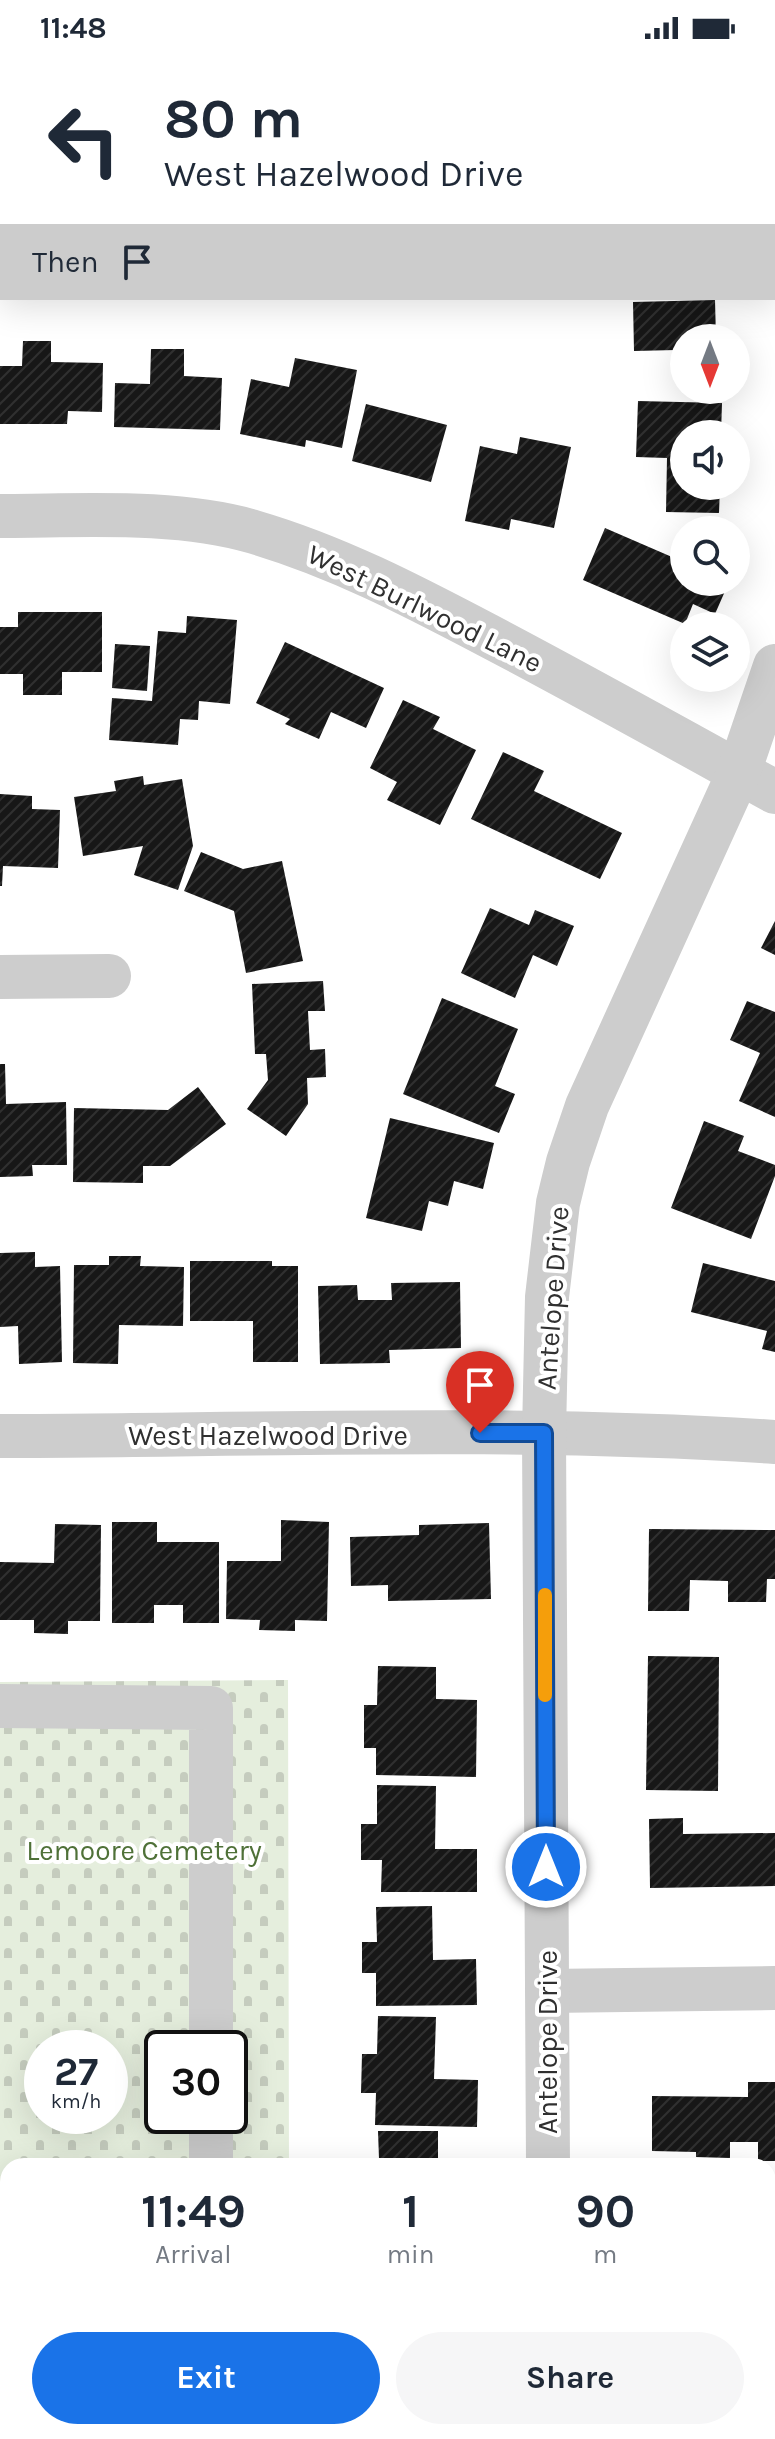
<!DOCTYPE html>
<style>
:root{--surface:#fff;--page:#f6f6f7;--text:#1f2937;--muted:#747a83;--accent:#1a73e8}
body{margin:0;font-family:Karla,sans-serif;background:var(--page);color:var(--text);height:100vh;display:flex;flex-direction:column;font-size:30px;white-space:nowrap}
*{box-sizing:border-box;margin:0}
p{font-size:26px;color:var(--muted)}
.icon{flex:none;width:44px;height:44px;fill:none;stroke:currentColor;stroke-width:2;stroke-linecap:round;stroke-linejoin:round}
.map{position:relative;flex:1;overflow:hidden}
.sheet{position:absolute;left:0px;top:2102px;width:776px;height:282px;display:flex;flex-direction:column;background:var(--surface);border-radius:24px 24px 0 0;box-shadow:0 8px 32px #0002}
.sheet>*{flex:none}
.top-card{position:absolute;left:0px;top:0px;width:776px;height:244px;box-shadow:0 8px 32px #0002;background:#fff;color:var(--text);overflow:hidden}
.needle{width:52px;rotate:180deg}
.controls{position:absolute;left:670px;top:268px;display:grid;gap:16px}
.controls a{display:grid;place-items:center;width:80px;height:80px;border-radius:50%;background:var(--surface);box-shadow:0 8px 32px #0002;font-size:40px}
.speed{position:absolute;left:24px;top:1974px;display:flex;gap:16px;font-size:40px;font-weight:700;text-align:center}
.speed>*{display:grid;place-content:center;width:104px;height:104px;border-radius:50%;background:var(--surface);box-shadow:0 8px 32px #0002;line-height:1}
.speed small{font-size:20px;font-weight:400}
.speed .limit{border:4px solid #111;border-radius:12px;background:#fff;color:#111}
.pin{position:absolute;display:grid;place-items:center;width:68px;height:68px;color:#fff;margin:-82px -34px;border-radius:50% 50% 50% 0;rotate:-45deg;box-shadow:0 0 8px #0007}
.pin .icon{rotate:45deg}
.me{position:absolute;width:88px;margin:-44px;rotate:0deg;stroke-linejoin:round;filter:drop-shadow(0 0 6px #0008)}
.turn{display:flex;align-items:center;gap:28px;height:168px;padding:0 32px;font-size:36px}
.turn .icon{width:104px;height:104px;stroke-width:2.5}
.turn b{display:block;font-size:56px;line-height:68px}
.then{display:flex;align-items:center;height:76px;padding:0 32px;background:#0003;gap:16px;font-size:30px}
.eta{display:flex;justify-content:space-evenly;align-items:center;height:136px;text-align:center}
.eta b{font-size:48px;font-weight:700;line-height:56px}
.action{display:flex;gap:16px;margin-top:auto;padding:16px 32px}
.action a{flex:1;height:92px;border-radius:48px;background:var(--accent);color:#fff;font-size:32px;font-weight:700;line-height:92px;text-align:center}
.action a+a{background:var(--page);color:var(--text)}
.status{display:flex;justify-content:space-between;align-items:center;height:56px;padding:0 40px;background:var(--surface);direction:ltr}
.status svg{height:22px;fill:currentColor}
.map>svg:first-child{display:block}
.cemetery{fill:url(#cemetery-stones);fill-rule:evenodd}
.building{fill:url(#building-hatch)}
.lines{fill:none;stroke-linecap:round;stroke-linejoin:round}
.minor{stroke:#cdcdcd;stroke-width:44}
.route-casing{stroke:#114b97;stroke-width:20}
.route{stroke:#1a73e8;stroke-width:14}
.slow{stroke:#f59e0b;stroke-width:14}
.labels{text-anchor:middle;stroke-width:8;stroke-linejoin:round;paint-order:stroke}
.street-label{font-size:28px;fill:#303030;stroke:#fff}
.park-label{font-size:28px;fill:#4f7138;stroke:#fff}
</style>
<div class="status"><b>11:48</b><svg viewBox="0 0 49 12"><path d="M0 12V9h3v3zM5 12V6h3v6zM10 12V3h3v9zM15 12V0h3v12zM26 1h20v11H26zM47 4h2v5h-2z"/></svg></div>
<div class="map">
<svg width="775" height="2383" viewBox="0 0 775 2383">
<defs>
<pattern id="cemetery-stones" width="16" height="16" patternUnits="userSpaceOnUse" patternTransform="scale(2)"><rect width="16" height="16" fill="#e5eedd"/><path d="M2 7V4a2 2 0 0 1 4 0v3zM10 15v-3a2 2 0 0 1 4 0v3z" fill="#c5ccbe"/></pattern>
<pattern id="building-hatch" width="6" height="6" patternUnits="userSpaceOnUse" patternTransform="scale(2)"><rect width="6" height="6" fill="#171717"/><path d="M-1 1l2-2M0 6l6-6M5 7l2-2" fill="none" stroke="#303030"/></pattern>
</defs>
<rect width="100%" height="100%" fill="#fff"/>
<path class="cemetery" d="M288,1624L289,2110H8V2376H289V2383H0V1626ZM42,1992H110V2060H42ZM162,1992H230V2060H162Z"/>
<g class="building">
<polygon points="715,244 716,282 684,282 684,329 677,330 676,294 634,295 633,246"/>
<polygon points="23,285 51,285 51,306 103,307 102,356 68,355 67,368 0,368 0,310 22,310"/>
<polygon points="151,293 184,293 184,320 222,322 220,374 114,371 115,327 150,328"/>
<polygon points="295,302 357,314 342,392 306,384 305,391 240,378 251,323 289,331"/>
<polygon points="638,345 722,347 721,378 684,378 684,430 720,430 719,457 666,456 667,402 636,401"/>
<polygon points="366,348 447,369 431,426 352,405"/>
<polygon points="520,381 571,391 554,472 511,463 509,474 465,465 480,390 517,398"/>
<polygon points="605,472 672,501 678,489 684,491 684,526 729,526 715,558 693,548 685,568 583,524"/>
<polygon points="18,556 102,556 102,616 62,616 62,639 23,639 23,618 0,618 0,571 18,571"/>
<polygon points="187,560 237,564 230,648 199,645 198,664 180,663 178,689 109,684 112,642 152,645 158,575 186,577"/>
<polygon points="285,586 384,632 366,672 331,656 319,683 285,668 290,663 256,647"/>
<polygon points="115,588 150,590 147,635 112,632"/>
<polygon points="403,644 440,661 433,673 476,694 440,769 387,744 397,726 370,712"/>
<polygon points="503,696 544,715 534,735 622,777 600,823 471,763"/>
<polygon points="143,720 144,729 182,723 193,790 178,834 134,819 143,790 83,800 74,741 116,735 114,725"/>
<polygon points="0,738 32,740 32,753 60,754 58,812 3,810 2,830 0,830"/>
<polygon points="201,796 243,813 282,805 303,905 246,917 234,855 184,835"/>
<polygon points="490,852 529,869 535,854 574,870 557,910 533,899 515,942 461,917"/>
<polygon points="775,865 775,899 761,892"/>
<polygon points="323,925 325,955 308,955 310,994 325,993 326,1021 307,1022 308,1048 286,1080 247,1053 268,1024 266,998 255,998 252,928"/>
<polygon points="442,942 518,973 495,1030 515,1038 499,1077 403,1038"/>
<polygon points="747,945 775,956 775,1061 739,1045 760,997 730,984"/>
<polygon points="0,1008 5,1008 6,1048 66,1046 67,1109 32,1109 33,1120 0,1121"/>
<polygon points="198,1031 226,1068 170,1110 143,1110 143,1127 73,1126 74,1052 168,1054"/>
<polygon points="390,1062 494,1087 483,1133 454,1125 448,1150 429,1145 422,1175 366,1162"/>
<polygon points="704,1065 744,1080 738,1095 775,1109 775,1120 751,1183 671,1152"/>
<polygon points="35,1196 35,1211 60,1210 62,1306 19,1308 18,1270 0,1271 0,1197"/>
<polygon points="109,1200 141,1200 140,1210 184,1211 183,1270 119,1269 118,1308 73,1307 74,1209 109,1209"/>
<polygon points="190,1205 272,1205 272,1210 298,1210 298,1306 253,1306 253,1265 190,1265"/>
<polygon points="703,1207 775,1225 775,1296 762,1293 767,1275 691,1256"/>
<polygon points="460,1226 461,1292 389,1294 390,1307 320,1308 318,1230 357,1229 358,1244 392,1244 391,1227"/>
<polygon points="281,1464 329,1466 327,1565 295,1564 295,1575 259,1574 260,1564 226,1563 227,1505 281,1505"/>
<polygon points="112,1466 157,1466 157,1486 219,1486 219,1567 183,1567 183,1549 154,1549 154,1567 112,1567"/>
<polygon points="489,1467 491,1543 388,1545 388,1529 351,1530 350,1481 419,1479 419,1469"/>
<polygon points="55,1468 101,1469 100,1565 68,1565 68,1578 34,1577 34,1564 0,1564 0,1506 54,1507"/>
<polygon points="649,1473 775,1474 775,1523 767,1523 766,1546 728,1546 728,1525 690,1524 689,1555 648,1555"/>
<polygon points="648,1600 719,1601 718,1735 646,1734"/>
<polygon points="378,1610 436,1611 436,1643 477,1644 476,1721 376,1719 376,1692 364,1692 364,1649 377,1649"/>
<polygon points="377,1729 436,1730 435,1793 477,1793 477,1836 381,1836 382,1804 361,1804 361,1768 377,1768"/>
<polygon points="683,1762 683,1778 775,1777 775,1830 650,1832 649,1763"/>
<polygon points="432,1850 433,1904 476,1903 477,1949 376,1950 376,1917 362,1917 362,1886 377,1886 376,1851"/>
<polygon points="378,1960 436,1961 434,2023 478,2024 477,2071 375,2069 376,2037 361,2037 362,1998 377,1998"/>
<polygon points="748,2026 775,2026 775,2105 758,2105 758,2086 730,2086 730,2102 696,2101 696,2096 652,2095 652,2040 748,2041"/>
<polygon points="378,2075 438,2075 438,2110 363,2110 363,2103 379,2103"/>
<rect x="291" y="2376" width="174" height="7"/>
<polygon points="761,2378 761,2383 679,2383 679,2379"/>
</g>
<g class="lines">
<g class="minor">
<path d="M0,460C82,460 175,453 254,476C336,500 411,539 487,579C584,630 679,683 775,736"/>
<polyline points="0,921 109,920"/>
<path d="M0,1380C258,1379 517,1369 775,1386"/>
<polyline points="0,1650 211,1652 211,1992"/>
<polyline points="547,1935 775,1932"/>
<polyline points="211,2060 211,2110"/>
<polyline points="548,2110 544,1377 547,1241 558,1147 568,1106 587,1050 739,716 775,610"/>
<polyline points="211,2376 211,2383"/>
<polyline points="549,2376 549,2383"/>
</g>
</g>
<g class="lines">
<defs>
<polyline id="route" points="480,1377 544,1377 546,1811"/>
</defs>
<use href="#route" class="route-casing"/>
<use href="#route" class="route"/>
<polyline class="slow" points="545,1539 545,1639"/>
</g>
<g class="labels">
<g class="street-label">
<text transform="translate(425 552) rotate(26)" y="10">West Burlwood Lane</text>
<text transform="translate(552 1242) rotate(-86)" y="10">Antelope Drive</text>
<text x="268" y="1389">West Hazelwood Drive</text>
<text transform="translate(547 1986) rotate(-90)" y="10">Antelope Drive</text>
</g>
<g class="park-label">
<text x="144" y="1804">Lemoore Cemetery</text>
</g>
</g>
</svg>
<div class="controls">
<a><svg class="needle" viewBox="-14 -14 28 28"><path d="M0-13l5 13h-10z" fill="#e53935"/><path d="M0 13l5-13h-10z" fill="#747a83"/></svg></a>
<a><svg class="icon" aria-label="sound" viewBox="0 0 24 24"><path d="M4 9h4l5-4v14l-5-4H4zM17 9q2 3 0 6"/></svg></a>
<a><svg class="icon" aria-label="search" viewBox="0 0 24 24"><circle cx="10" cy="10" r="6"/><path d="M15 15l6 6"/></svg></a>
<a><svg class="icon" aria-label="layers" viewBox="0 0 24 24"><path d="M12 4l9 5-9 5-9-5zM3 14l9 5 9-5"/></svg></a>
</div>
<div class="speed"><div>27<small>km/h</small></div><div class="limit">30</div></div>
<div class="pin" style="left:480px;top:1377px;background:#d93025"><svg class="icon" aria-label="arrive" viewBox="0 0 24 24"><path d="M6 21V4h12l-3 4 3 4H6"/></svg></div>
<svg class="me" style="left:546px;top:1811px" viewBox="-20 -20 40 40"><circle r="17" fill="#1a73e8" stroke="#fff" stroke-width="3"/><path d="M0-11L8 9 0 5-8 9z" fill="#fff"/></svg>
<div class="top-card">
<div class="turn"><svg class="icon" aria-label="left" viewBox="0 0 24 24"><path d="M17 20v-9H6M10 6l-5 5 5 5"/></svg><div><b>80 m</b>West Hazelwood Drive</div></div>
<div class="then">Then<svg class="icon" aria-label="arrive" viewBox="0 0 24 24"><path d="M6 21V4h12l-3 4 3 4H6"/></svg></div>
</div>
<section class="sheet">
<div class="eta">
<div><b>11:49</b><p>Arrival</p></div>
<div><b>1</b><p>min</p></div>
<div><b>90</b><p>m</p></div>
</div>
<div class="action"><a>Exit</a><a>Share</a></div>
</section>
</div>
